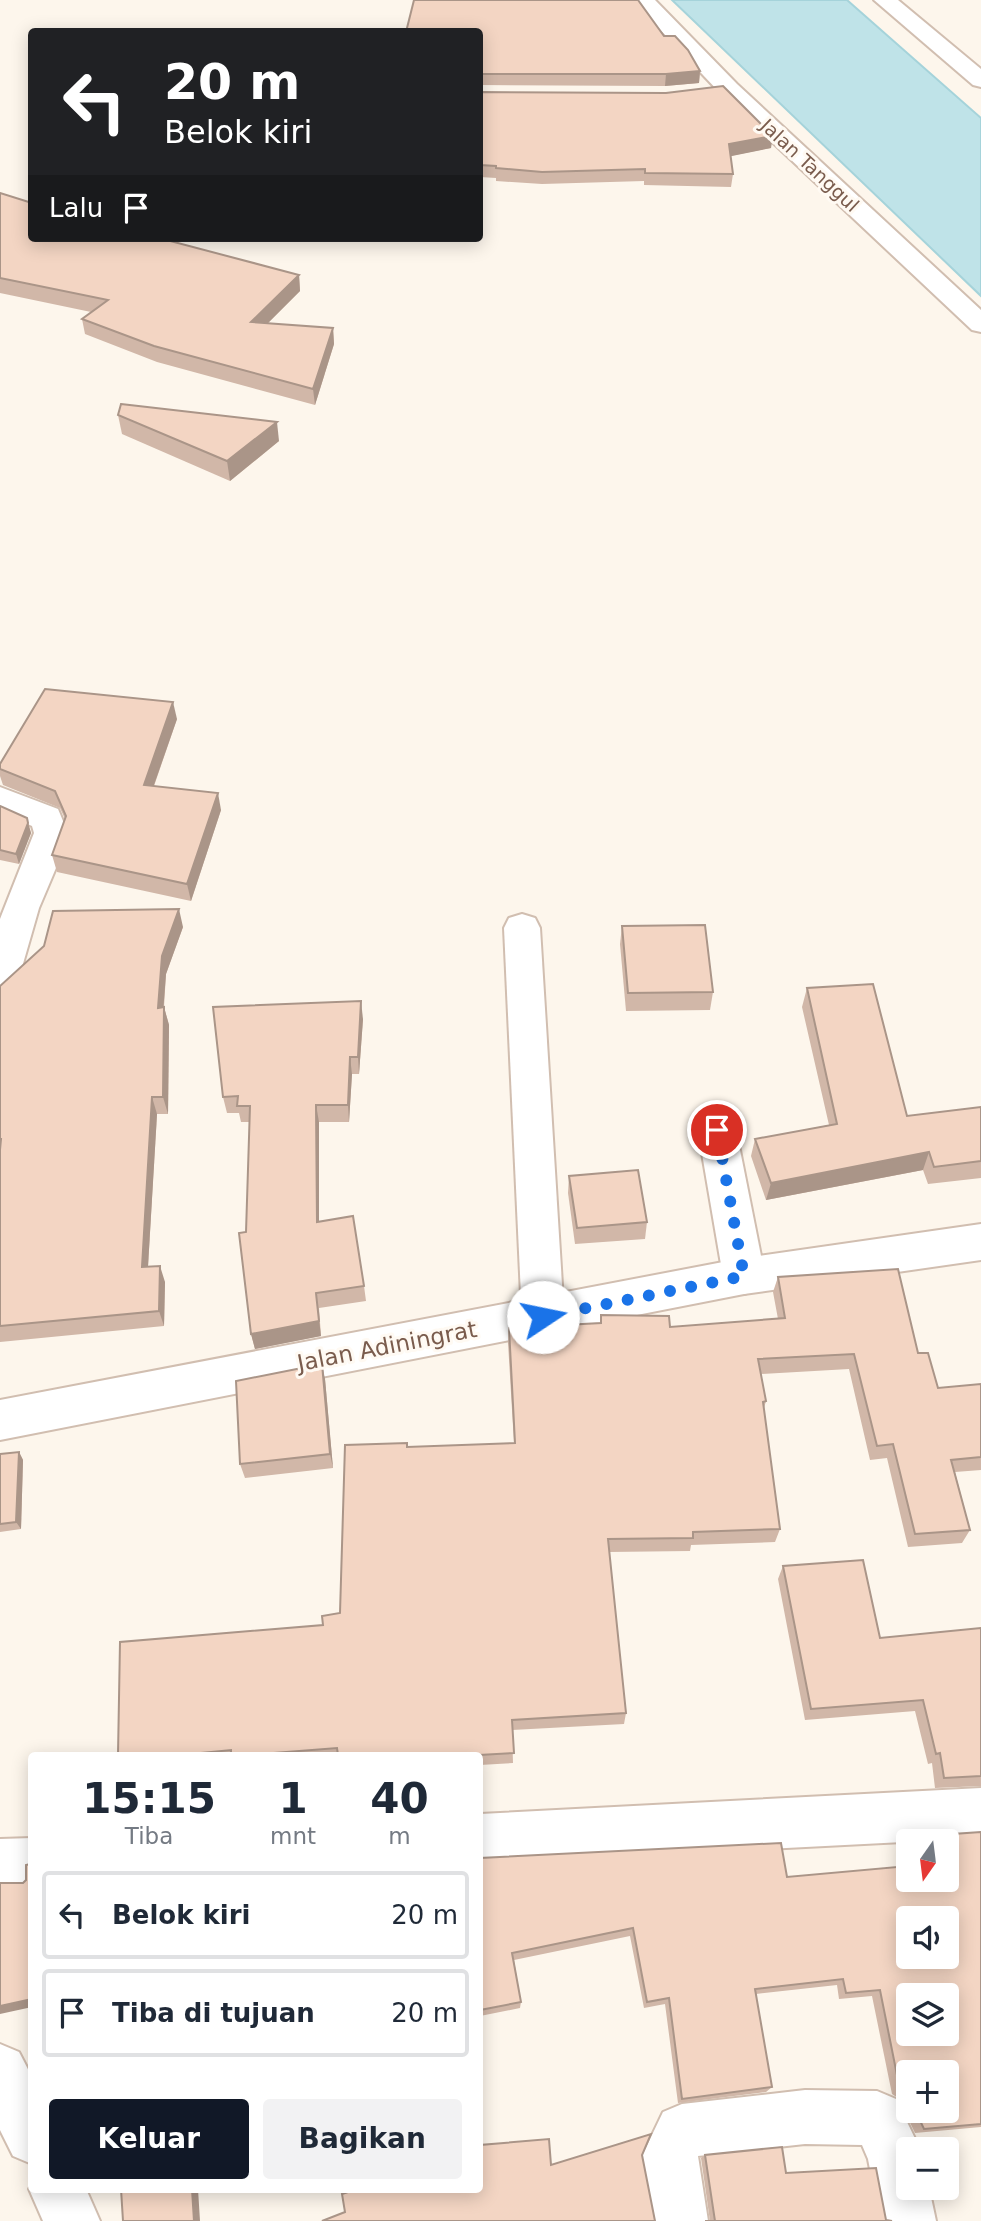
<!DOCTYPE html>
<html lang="id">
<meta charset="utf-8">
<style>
:root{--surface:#fff;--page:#f2f2f3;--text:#1f2937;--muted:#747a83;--line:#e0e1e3;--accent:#111827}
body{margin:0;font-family:"DejaVu Sans",sans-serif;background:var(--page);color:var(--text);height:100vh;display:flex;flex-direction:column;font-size:26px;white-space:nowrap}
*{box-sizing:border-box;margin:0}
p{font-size:23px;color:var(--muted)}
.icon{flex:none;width:38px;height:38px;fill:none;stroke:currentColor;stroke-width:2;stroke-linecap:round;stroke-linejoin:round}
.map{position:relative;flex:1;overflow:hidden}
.details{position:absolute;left:28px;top:1752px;width:455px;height:441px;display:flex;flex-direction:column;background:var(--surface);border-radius:7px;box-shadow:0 4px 18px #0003}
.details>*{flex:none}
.banner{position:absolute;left:28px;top:28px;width:455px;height:214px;border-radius:7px;box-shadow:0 4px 18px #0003;background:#202124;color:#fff;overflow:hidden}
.needle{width:46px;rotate:194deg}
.fabs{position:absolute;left:896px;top:1829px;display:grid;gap:14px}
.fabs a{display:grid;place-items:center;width:63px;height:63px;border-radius:7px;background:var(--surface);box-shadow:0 4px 18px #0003;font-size:35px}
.pin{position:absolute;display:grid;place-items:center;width:60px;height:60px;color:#fff;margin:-30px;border:4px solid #fff;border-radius:50%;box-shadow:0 2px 7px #0007}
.me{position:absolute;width:77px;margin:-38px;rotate:79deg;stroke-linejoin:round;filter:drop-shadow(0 0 5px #0008)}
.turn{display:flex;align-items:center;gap:24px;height:147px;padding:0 21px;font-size:32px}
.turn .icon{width:91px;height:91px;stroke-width:2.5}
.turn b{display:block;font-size:49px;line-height:60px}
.then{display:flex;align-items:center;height:66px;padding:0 21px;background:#0003;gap:14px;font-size:26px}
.eta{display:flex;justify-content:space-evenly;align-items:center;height:119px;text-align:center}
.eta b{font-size:42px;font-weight:800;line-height:49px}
.action{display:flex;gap:14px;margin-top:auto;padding:14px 21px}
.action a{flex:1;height:80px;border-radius:7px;background:var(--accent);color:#fff;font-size:28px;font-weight:800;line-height:80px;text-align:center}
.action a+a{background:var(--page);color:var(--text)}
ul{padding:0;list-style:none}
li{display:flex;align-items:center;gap:21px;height:88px;margin:0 14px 10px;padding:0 7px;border:4px solid var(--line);border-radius:7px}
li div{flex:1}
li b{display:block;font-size:26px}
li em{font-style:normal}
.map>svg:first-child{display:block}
.water{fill:#bfe3e8;stroke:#a5d3da;stroke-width:2}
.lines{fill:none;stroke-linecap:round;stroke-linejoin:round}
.minor-casing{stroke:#d1beb0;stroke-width:4}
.tertiary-casing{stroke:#d1beb0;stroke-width:4}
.minor{fill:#fff;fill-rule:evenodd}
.tertiary{fill:#fff;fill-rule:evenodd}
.wall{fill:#d1b7a8;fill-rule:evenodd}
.shaded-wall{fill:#aa9588}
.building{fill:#f3d5c3;stroke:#aa9588;stroke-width:2;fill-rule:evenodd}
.route{stroke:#1a73e8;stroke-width:12;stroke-dasharray:0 21.6}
.labels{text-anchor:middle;stroke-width:6;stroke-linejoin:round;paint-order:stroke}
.far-street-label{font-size:19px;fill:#7a5c4d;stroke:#fffaf3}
.street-label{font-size:23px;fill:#7a5c4d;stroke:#fffaf3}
</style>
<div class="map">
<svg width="981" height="2221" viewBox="0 0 981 2221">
<rect width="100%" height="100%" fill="#fdf6ec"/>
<polygon class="water" points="672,0 847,0 981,118 981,296"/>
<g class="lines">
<defs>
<g id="minor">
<polygon points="874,0 898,0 981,69 981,87 973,85"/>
<polygon points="0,787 58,809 68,833 64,849 39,908 18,981 13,991 0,995 0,919 34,833 32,826 0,812"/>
<polygon points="522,914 535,918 540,928 564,1317 558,1330 543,1336 528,1330 522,1317 504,928 509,918"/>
<polygon points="717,1114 731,1119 736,1130 765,1276 759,1289 744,1294 729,1289 723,1276 698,1130 703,1119"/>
<polygon points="981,1788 981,1838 480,1864 480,1814"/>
<polygon points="32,1838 32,1888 0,1889 0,1839"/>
<polygon points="0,2044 19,2052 32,2077 32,2164 13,2156 0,2130"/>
<polygon points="805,2090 877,2091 896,2099 920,2149 908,2149 908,2188 929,2188 936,2221 880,2221 868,2159 862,2145 805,2144 698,2156 708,2221 652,2221 641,2158 663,2112 682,2104"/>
<polygon points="32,2184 32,2189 86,2189 100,2221 43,2221 29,2189"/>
</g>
<g id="tertiary">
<polygon points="632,0 655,0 737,84 981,310 981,332 972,330 721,94"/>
<polygon points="981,1224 981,1260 744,1294 0,1440 0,1400 744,1258"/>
</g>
</defs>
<use href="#minor" class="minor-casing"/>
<use href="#tertiary" class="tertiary-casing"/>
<use href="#minor" class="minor"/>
<use href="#tertiary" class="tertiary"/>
</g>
<g class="wall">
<polygon points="480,32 664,36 700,71 699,83 665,86 480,85"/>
<polygon points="480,92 771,148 730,156 733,174 731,187 644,185 644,181 542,184 496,181 496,178 480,177"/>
<polygon points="0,193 32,238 299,275 300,291 267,324 333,328 334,344 315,405 157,362 85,334 82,319 91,312 0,293"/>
<polygon points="118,415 279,441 230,481 122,434"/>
<polygon points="177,719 154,786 221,810 191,901 57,872 52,855 65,819 60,808 3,785 0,776 0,764"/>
<polygon points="0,806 27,818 31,833 19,864 0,860"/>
<polygon points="622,926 713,992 710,1010 626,1011 620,944"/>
<polygon points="183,927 166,974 164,1007 169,1025 168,1114 157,1114 148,1267 165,1282 164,1326 0,1342 0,986"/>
<polygon points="807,988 907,1116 981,1107 981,1178 928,1184 923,1170 766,1200 751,1156 755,1139 829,1125 802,1007"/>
<polygon points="363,1019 359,1074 352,1074 349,1122 319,1122 319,1221 364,1286 366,1301 319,1308 321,1336 255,1349 251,1334 246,1232 250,1122 241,1122 239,1113 227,1113 223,1097"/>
<polygon points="569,1176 647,1222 645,1239 575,1244 568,1193"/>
<polygon points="778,1277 918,1353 938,1388 981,1384 981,1470 955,1472 970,1530 962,1543 908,1547 887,1458 870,1460 849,1369 761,1374 766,1401 764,1408 780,1529 775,1542 691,1545 690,1551 609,1552 626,1713 624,1724 512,1730 513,1763 480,1765 480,1755 118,1755 340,1613 407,1447 514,1443 508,1343 509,1328 600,1323 601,1315 670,1327 778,1319 773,1292"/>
<polygon points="325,1379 333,1468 245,1478 240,1464"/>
<polygon points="19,1452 23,1460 21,1529 0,1532 0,1454"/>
<polygon points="783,1566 880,1638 981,1628 981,1786 935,1788 932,1763 928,1764 915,1711 805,1720 778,1579"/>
<path d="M981,1832V2127L915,2133L898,2098L892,2094L872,1996L839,1999L837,1985L756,1994L772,2087L766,2092L678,2103L665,2004L644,2008L630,1936L514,1960L521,2002L520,2008L480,2016V1858L787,1877L947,1880V1841H945L953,1834ZM908,2072L947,2110H908Z"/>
<polygon points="705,2155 786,2173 886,2220 710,2221 701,2158"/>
</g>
<g class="shaded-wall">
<polygon points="700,71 699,83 665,86 666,74"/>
<polygon points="773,136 771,148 727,157 729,144"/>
<polygon points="299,275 300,291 253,338 251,322"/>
<polygon points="333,328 334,344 315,405 313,389"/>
<polygon points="277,422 279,441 230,481 227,461"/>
<polygon points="173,702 177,719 148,802 144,785"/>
<polygon points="218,793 221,810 191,901 187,884"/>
<polygon points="28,823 31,833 19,864 16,854"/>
<polygon points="179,909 183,927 166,974 162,1026 158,1008 162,956"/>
<polygon points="361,1001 363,1019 359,1074 358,1057"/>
<polygon points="164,1007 169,1025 168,1114 163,1097"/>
<polygon points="350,1057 352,1074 349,1122 348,1105"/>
<polygon points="152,1097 157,1114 147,1283 142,1267"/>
<polygon points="316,1105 319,1122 319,1237 317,1222"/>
<polygon points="929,1152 923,1170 766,1200 771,1183"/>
<polygon points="160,1266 165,1282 164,1326 159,1311"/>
<polygon points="316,1293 321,1336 255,1349 251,1334"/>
<polygon points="322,1364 325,1379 333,1468 330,1454"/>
<polygon points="19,1452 23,1460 21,1529 16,1522"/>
<polygon points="32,1999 32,2007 0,2014 0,2006"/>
<polygon points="192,2189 198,2189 200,2221 194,2221"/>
</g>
<g class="building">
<polygon points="414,0 638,0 664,36 675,36 688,50 700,71 666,74 480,74 480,32 406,32"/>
<polygon points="723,86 773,136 729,144 733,174 645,173 645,169 542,172 496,168 496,166 480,165 480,92 666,93"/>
<polygon points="0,193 32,203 32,238 159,238 299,275 251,322 333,328 313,389 154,346 82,319 108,300 0,278"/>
<polygon points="121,404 277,422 227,461 118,415"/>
<polygon points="45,689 173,702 144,785 218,793 187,884 52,855 66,816 55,791 0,769 0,764"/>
<polygon points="0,806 27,818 28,823 16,854 0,850"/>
<polygon points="179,909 162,956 158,1008 164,1007 163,1097 152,1097 142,1267 160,1266 159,1311 0,1326 0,1150 1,1139 0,1139 0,986 44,946 53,911"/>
<polygon points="705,925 713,992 628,993 622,926"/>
<polygon points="873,984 907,1116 981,1107 981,1161 934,1167 929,1152 771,1183 755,1139 837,1124 807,988"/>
<polygon points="361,1001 358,1057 350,1057 348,1105 316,1105 317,1222 353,1216 364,1286 316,1293 319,1321 251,1334 239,1233 246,1232 250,1106 237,1106 238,1096 223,1097 213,1007"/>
<polygon points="638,1170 647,1222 577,1228 569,1176"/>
<polygon points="898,1269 918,1353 928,1353 938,1388 981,1384 981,1457 951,1460 970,1530 915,1534 893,1444 877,1446 854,1354 758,1359 766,1401 763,1402 780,1529 693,1532 693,1538 608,1539 626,1713 512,1720 514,1753 479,1755 338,1755 337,1748 249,1755 231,1755 231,1750 180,1755 118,1755 120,1642 323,1625 322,1616 340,1613 345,1445 407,1443 407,1447 515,1443 509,1328 601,1323 601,1315 669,1316 670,1327 785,1318 778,1277"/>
<polygon points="322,1364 330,1454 240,1464 236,1381"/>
<polygon points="19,1452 16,1522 0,1524 0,1454"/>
<polygon points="863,1560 880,1638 981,1628 981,1776 944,1778 940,1753 936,1754 923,1700 811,1709 783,1566"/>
<path d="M981,1832V2124L924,2129L915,2110H947V2072H908V2097L907,2094L900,2090L880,1990L846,1993L843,1979L755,1989L772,2087L682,2099L669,1998L647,2002L633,1928L512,1953L521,2002L480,2010V1858L781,1843L787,1877L908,1866V1880H947V1862H957L953,1834ZM908,1918H947V1956H908ZM908,1995H947V2034H908Z"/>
<polygon points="30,1864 31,1873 32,1872 32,1999 0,2006 0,1883 23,1883 26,1880 26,1865"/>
<polygon points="651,2134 642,2155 655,2221 322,2221 345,2212 342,2194 357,2189 480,2189 480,2145 549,2139 551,2165"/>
<polygon points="782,2147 786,2173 876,2168 886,2220 892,2221 705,2221 715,2221 705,2155"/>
<polygon points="121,2189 192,2189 194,2221 123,2221"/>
</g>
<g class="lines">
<polyline class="route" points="543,1317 744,1276 717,1130"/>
</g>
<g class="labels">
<g class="far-street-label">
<text transform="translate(810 165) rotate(43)" y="7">Jalan Tanggul</text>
</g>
<g class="street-label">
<text transform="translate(387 1346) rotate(-11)" y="8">Jalan Adiningrat</text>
</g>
</g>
</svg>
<div class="fabs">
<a><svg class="needle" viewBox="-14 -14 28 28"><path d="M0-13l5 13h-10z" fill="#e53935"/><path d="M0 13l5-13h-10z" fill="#747a83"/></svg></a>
<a><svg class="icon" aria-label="sound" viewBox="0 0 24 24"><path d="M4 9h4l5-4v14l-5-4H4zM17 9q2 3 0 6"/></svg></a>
<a><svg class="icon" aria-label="layers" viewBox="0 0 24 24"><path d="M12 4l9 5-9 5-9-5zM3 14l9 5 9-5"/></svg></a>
<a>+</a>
<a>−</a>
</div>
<div class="pin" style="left:717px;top:1130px;background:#d93025"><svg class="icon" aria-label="arrive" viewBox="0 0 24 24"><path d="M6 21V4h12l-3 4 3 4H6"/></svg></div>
<svg class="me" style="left:543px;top:1317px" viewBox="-20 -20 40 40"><circle r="19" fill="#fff"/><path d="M0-13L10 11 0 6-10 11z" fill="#1a73e8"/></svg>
<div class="banner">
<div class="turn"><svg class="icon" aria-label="left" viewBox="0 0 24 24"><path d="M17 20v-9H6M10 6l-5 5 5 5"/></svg><div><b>20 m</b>Belok kiri</div></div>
<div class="then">Lalu<svg class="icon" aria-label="arrive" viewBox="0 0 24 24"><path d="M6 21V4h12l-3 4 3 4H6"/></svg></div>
</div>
<section class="details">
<div class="eta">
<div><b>15:15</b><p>Tiba</p></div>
<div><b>1</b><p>mnt</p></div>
<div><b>40</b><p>m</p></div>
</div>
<ul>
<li><svg class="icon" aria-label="left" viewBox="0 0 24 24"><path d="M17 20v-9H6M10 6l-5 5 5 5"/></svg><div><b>Belok kiri</b></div><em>20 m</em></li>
<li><svg class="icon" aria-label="arrive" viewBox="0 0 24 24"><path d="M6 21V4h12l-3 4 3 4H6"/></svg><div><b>Tiba di tujuan</b></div><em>20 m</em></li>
</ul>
<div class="action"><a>Keluar</a><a>Bagikan</a></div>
</section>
</div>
